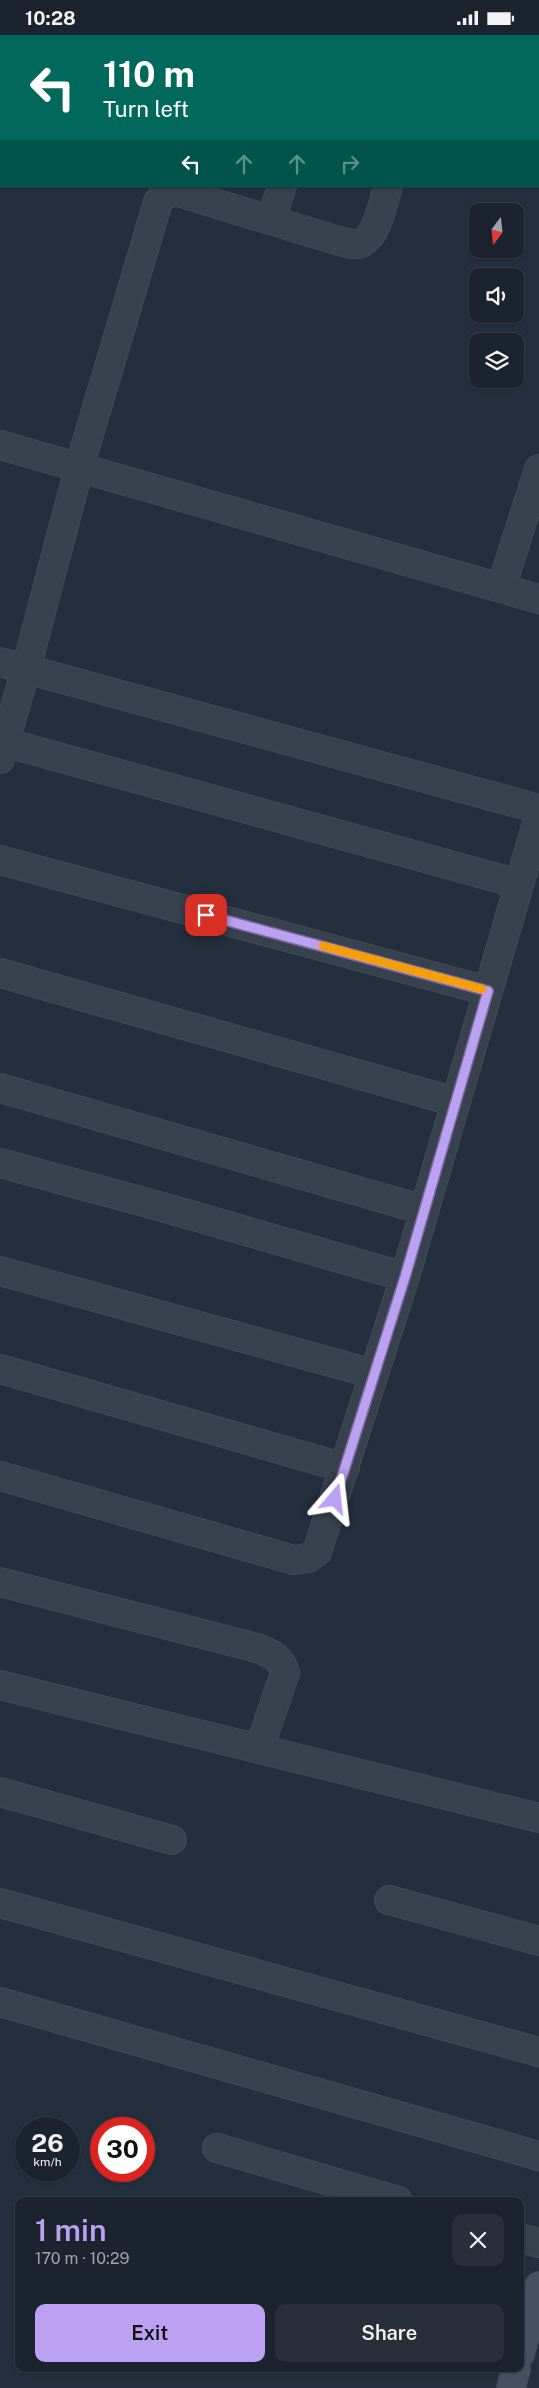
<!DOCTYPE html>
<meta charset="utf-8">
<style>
:root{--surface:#1b232e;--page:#282f3a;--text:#f1f3f6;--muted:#a0a4aa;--line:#39404a;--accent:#bca0f2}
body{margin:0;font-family:"Public Sans",sans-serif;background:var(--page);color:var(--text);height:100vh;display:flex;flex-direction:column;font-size:19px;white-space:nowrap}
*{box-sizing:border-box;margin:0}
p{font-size:16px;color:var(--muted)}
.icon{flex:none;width:28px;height:28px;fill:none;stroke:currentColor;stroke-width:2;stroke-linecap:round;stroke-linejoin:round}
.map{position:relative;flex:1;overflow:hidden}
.details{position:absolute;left:15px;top:2162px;width:509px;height:175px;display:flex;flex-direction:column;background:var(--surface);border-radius:10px;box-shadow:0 1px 4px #0004,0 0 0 1px var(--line)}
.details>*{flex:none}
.banner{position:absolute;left:0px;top:0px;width:540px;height:152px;box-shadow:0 1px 4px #0004,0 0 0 1px var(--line);background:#00695c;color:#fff;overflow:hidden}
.needle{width:32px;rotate:195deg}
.buttons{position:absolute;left:469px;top:168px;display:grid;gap:10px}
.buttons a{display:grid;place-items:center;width:55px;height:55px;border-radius:10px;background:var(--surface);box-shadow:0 1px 4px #0004,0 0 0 1px var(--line);font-size:25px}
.speed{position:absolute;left:15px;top:2082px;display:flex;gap:10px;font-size:25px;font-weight:700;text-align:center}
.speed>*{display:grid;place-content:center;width:65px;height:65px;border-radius:50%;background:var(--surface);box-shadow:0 1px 4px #0004,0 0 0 1px var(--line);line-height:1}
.speed small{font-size:12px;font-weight:400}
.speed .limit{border:8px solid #d22;background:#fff;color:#111}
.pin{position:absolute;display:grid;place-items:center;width:42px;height:42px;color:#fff;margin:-21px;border-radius:10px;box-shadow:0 2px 8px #0006}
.me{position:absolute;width:55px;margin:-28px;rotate:17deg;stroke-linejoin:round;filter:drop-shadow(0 0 4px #0008)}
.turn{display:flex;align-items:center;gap:18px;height:105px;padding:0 20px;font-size:22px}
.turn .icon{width:65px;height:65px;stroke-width:2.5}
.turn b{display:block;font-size:35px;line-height:42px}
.lanes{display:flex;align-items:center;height:48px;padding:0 20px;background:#0003;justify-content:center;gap:25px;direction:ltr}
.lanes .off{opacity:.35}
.round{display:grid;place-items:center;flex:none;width:52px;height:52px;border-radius:10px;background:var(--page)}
.summary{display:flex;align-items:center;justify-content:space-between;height:85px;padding:0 20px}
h1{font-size:30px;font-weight:600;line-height:38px;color:var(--accent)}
.cta{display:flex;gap:10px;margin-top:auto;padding:10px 20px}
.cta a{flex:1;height:58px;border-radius:10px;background:var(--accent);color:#111;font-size:20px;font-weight:600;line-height:58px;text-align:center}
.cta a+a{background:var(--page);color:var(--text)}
.status{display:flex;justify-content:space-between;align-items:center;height:35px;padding:0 25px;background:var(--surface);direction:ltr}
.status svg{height:14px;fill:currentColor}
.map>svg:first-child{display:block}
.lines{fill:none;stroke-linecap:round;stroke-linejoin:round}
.street-casing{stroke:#414a57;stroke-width:30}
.secondary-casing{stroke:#414a57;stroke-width:30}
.street{stroke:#38414e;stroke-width:28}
.secondary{stroke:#465061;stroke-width:28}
.route-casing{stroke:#7a689d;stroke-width:12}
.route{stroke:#bca0f2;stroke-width:9}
.slow{stroke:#f59e0b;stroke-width:9}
</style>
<div class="status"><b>10:28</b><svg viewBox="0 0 49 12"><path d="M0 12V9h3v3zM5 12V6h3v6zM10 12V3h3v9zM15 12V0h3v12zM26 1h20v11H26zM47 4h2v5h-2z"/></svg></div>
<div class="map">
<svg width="539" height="2353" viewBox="0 0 539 2353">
<rect width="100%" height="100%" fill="#242f3e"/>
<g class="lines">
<defs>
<g id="street">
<polyline points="328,1 328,0"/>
<polyline points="514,1 514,0"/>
<polyline points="271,185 282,151"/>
<polyline points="0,410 539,564"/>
<polyline points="501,553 539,434"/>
<polyline points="0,627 539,774"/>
<polyline points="0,706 519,849"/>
<path d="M0,724L26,634L79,433L158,167L165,158L178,157L339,206C344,207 350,209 355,209C376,209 383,168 388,151"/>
<polyline points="0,825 488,956"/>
<polyline points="0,938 456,1067"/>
<polyline points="0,1053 424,1175"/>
<polyline points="0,1128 166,1173 405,1242"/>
<polyline points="0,1236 374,1339"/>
<polyline points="0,1334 345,1433"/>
<polyline points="0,1441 294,1525 308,1523 317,1517 405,1242 539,781"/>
<path d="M0,1547L257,1613C272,1619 281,1622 285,1638L259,1714"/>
<polyline points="0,1650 539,1783"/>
<polyline points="0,1757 172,1805"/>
<polyline points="389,1865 539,1906"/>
<polyline points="0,1868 539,2017"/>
<polyline points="0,1967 539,2121"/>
<polyline points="217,2113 398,2166"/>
<polyline points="520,2203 539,2208"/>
</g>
<g id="secondary">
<polyline points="520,2319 539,2251"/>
<polyline points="511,2353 516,2334"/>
</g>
</defs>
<use href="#street" class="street-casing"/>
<use href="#secondary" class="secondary-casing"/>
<use href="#street" class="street"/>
<use href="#secondary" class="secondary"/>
</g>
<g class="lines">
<defs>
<polyline id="route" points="206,880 488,956 405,1242 335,1464"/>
</defs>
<use href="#route" class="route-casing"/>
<use href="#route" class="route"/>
<polyline class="slow" points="323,911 482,954"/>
</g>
</svg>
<div class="buttons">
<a><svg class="needle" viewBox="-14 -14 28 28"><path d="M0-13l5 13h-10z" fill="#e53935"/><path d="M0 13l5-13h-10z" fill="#a0a4aa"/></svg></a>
<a><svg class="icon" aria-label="sound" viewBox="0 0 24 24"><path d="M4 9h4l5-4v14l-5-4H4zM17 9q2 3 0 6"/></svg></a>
<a><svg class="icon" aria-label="layers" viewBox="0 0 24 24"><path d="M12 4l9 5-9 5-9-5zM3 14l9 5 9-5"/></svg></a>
</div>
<div class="speed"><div>26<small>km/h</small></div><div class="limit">30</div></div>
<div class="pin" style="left:206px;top:880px;background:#d93025"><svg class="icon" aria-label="arrive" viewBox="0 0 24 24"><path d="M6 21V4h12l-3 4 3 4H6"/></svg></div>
<svg class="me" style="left:335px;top:1464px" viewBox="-20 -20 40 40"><path d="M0-17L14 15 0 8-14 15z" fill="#bca0f2" stroke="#fff" stroke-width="4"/></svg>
<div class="banner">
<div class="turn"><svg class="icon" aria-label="left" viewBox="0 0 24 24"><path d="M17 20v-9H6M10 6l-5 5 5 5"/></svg><div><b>110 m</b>Turn left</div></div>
<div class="lanes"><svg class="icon" aria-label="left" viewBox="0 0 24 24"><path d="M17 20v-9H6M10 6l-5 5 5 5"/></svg><svg class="icon off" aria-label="ahead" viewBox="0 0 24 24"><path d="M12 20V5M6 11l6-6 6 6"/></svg><svg class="icon off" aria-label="ahead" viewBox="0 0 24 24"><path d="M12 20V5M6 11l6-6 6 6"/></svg><svg class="icon off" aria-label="right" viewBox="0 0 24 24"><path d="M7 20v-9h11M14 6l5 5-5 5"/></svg></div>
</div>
<section class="details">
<div class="summary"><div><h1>1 min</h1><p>170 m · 10:29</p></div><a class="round"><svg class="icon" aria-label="close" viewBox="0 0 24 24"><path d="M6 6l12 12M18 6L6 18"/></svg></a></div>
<div class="cta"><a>Exit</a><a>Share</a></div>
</section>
</div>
